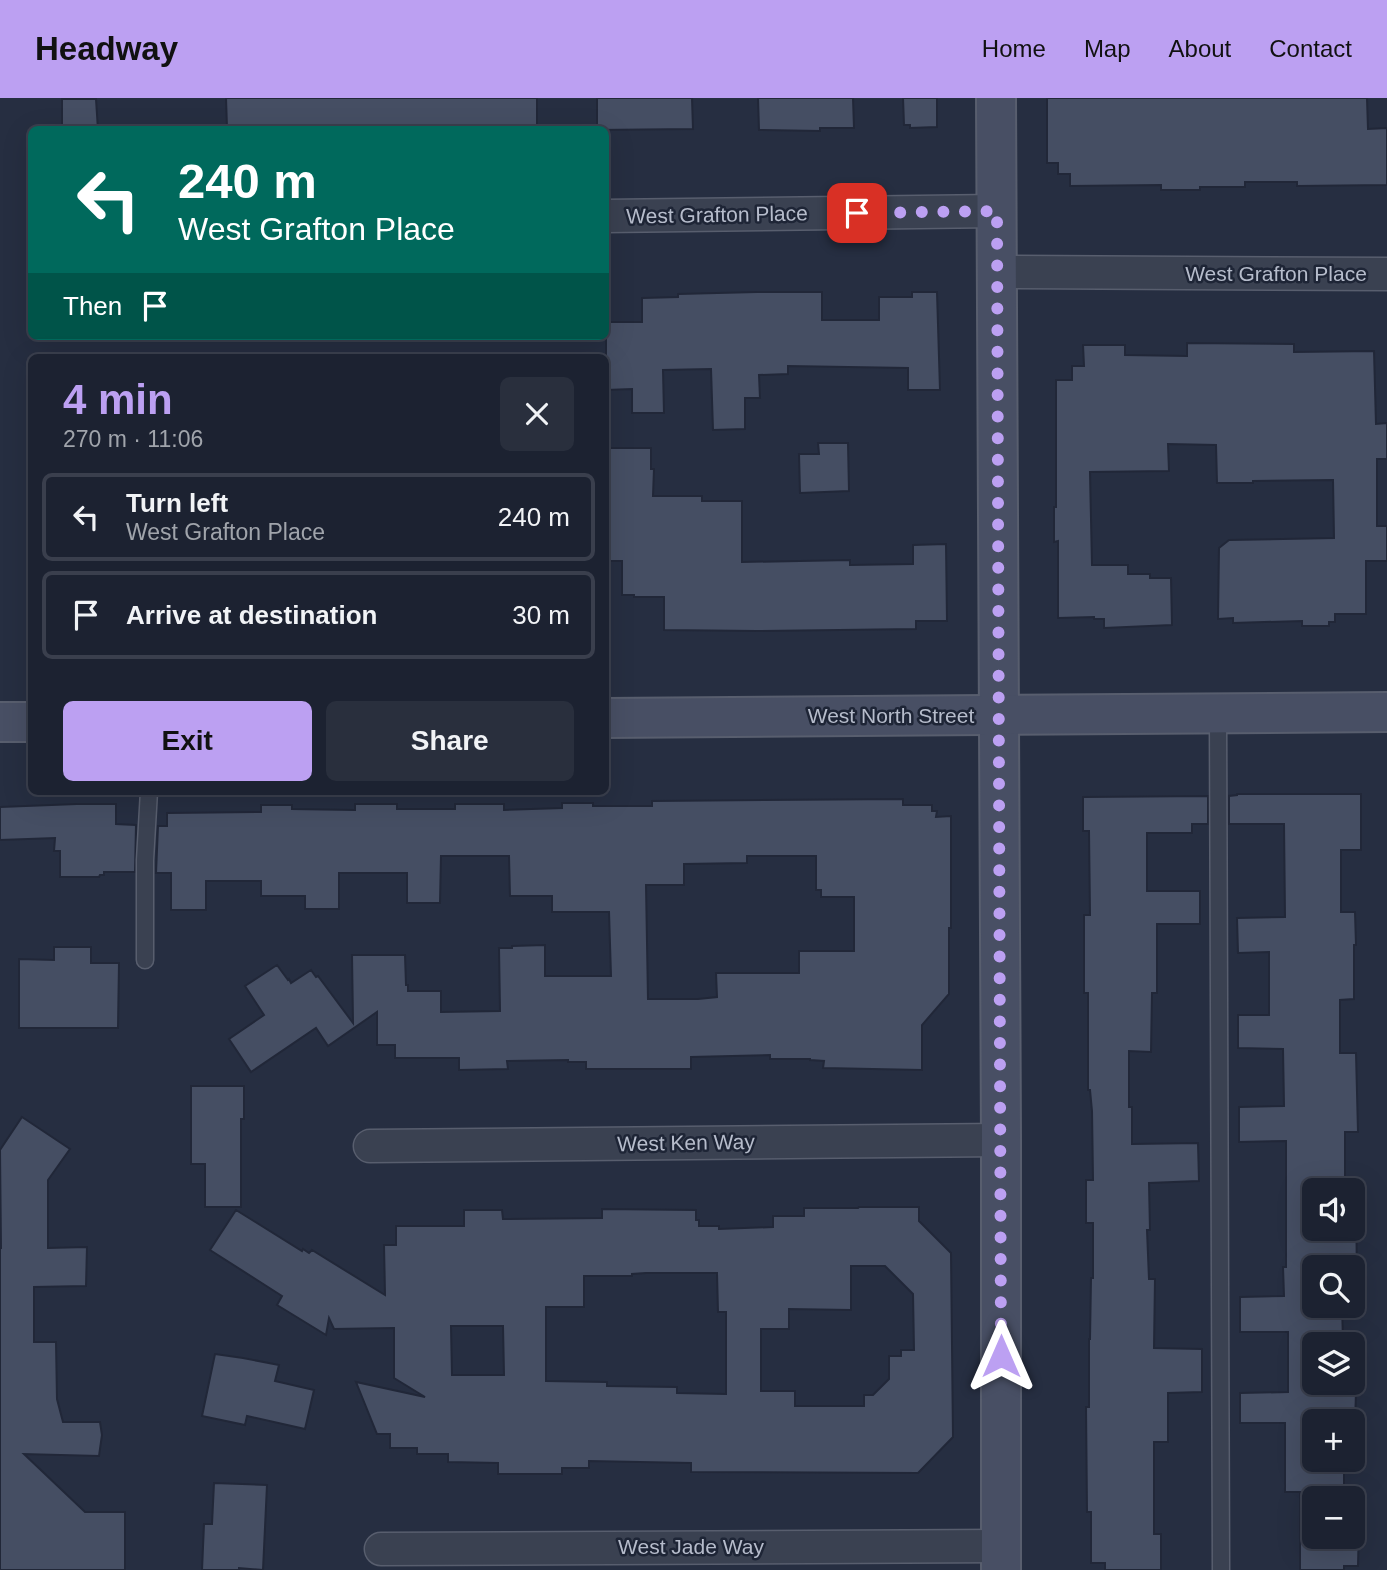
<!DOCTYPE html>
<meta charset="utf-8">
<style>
:root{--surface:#1c2231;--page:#292f3d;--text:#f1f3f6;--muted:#a0a4ab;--line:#3a3f4d;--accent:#bca0f2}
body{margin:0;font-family:Arial,sans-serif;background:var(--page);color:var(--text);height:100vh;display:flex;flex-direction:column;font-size:26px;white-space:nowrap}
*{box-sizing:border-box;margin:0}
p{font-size:23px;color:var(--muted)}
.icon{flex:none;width:38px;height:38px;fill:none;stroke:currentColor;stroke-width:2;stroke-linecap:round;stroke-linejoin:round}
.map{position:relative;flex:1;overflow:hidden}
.side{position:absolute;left:28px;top:256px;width:581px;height:441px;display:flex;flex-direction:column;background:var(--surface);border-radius:10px;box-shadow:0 7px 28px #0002,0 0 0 2px var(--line)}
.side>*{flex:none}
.banner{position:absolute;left:28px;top:28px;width:581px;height:214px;border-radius:10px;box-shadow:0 7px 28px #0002,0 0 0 2px var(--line);background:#00695c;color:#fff;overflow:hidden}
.tools{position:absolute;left:1302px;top:1080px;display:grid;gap:14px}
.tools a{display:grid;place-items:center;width:63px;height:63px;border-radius:10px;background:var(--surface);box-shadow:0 7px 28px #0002,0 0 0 2px var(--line);font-size:35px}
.pin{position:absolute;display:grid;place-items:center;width:60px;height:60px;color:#fff;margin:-30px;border-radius:14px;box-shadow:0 4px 10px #0006}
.me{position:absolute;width:77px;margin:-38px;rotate:0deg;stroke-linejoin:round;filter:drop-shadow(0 0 5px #0008)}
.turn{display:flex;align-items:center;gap:24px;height:147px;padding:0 35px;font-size:32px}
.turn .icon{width:91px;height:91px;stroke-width:2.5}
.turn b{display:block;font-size:49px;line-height:60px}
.then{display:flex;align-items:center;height:66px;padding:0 35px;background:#0003;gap:14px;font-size:26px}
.round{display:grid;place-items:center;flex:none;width:74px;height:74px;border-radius:10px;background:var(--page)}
.overview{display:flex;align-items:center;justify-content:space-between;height:119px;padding:0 35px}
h1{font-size:42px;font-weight:600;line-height:52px;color:var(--accent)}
.cta{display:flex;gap:14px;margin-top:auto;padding:14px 35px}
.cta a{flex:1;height:80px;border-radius:10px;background:var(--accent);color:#111;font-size:28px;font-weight:600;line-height:80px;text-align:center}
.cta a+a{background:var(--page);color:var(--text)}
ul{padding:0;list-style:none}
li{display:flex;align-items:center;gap:21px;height:88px;margin:0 14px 10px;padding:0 21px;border:4px solid var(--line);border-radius:10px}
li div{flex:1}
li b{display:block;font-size:26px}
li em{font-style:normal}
header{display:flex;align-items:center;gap:42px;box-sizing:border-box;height:98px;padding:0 35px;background:var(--accent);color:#111}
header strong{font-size:33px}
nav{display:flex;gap:38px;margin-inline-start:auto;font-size:24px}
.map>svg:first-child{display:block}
.building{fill:#454e63;stroke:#212738;stroke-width:2;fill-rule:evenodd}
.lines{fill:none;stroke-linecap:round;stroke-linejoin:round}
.lane-casing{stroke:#585e6e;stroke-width:19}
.street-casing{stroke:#585e6e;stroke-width:35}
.secondary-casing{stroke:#585e6e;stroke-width:42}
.lane{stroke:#3a4151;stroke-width:16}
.street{stroke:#3a4151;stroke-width:32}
.secondary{stroke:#484f64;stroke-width:38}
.route{stroke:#bca0f2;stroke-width:12;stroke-dasharray:0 21.6}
.labels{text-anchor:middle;stroke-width:5;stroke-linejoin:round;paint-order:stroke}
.street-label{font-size:21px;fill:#b6bccb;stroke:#1e2536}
</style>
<header>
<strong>Headway</strong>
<nav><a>Home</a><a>Map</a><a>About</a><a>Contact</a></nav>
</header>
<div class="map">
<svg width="1387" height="1472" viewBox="0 0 1387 1472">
<rect width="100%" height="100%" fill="#262e41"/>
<g class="building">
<polygon points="226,0 537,0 537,32 312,32 312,28 227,30"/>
<polygon points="597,0 692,0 693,31 597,32"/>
<polygon points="758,0 853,0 854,30 820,30 820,33 759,32"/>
<polygon points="903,0 937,0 937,29 910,30 910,27 904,27"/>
<polygon points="1047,0 1367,0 1368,31 1387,30 1387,87 1297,88 1297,84 1245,84 1245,89 1200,89 1200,92 1161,92 1161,87 1070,88 1070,76 1058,76 1058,65 1047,65"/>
<polygon points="62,1 96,1 98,32 62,32"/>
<polygon points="757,194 822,194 822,222 879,222 879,199 912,199 912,194 937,194 940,292 908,292 908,270 788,268 788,276 759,277 760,300 745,300 745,331 713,332 711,271 663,272 664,315 632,315 632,291 606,292 606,224 642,224 642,200 678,199 678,196"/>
<polygon points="1187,245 1294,246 1294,254 1374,253 1376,326 1387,325 1387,361 1377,361 1377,428 1387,428 1387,463 1366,463 1366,516 1335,516 1335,524 1329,524 1329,528 1302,528 1302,523 1233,525 1233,520 1218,521 1219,450 1229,442 1334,440 1333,382 1253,383 1253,385 1217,385 1216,347 1168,346 1169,373 1090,374 1092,467 1128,467 1128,476 1150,476 1150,480 1171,480 1172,527 1104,530 1104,521 1094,521 1094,519 1058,520 1058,443 1054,444 1054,409 1056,409 1056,282 1072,282 1072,268 1084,268 1083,247 1125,247 1125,257 1187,258"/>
<polygon points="818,345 848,345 849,393 800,395 799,356 819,356"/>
<polygon points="606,350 651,350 651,371 654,371 653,398 702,398 702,403 742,403 742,464 850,462 850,467 913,466 913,447 946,446 947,523 916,523 916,531 756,533 664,532 664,499 634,499 634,497 622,497 622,463 606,463"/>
<polygon points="1237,696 1361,696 1361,752 1341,752 1341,814 1355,814 1356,847 1354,847 1354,901 1340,902 1340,955 1356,955 1358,1034 1345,1034 1345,1092 1314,1092 1314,1130 1353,1130 1353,1096 1356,1096 1357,1185 1353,1185 1353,1169 1314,1169 1314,1208 1342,1208 1343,1241 1344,1241 1344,1246 1314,1246 1314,1284 1352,1284 1352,1294 1356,1294 1354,1357 1353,1357 1353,1323 1314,1323 1314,1362 1344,1362 1344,1400 1314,1400 1314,1438 1353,1438 1353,1427 1359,1427 1358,1468 1344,1468 1344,1472 1300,1472 1300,1394 1285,1394 1285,1325 1240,1325 1240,1295 1288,1294 1288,1234 1240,1234 1240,1199 1284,1198 1283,1169 1286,1169 1286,1043 1239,1044 1239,1009 1284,1008 1283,951 1238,950 1238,917 1269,917 1269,854 1238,855 1237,820 1285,819 1284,726 1229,726 1229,698 1237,697"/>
<polygon points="1208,698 1208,726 1192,726 1192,735 1147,735 1147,793 1200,793 1200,826 1157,826 1157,895 1152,895 1151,954 1129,953 1129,1009 1132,1009 1132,1046 1198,1045 1199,1083 1149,1085 1150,1132 1147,1132 1149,1181 1155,1181 1154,1250 1202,1251 1202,1294 1168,1295 1168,1344 1154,1344 1154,1436 1161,1436 1161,1472 1105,1472 1105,1465 1091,1465 1091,1414 1087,1414 1086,1309 1089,1309 1089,1241 1090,1241 1091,1180 1093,1180 1093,1125 1086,1125 1086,1082 1093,1082 1092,1013 1090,992 1088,992 1088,895 1084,895 1084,817 1090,817 1089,733 1083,733 1083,699"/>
<path d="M903,701V707H932V713H937L936,719L951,718V830H949V896L922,927V972L823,970L824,963L810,962V961H770V957L691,959V971H586V964H568V962L507,963L508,971L459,972V960H395V947H377V914L328,948L316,930L251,974L229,941L264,917L245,888L277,867L288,882L289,881L291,885L311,872L316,879L318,878L353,925L352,857H405L406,887H408V893H441V914L500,913L499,850H512V848L545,847V878H611L609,814H552V798H510L509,758H441L440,805H407V775H339V811H305V798H261V783H206V812H171V775H156L158,728H167V715L261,714V707H292V711L355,712V706H397V711H455V706H504V712L562,710V705H593V708H652V703ZM747,758H816V792H821V799H854V853H799V875H716L717,899L698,901H648L646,787H684V766L747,765Z"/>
<polygon points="77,706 116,706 116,726 136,727 135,774 104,774 104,777 100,777 99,779 60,779 60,753 54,753 55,740 0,742 0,709"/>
<polygon points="54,849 91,849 91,865 119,865 118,930 19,930 19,861 54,862"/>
<polygon points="191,988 244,988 244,1021 241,1021 241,1109 205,1109 205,1066 191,1066"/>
<polygon points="22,1019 70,1051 48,1082 48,1150 87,1149 86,1188 34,1189 34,1244 56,1244 57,1301 63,1324 100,1324 102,1337 99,1358 24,1356 85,1414 125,1414 125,1472 0,1472 0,1150 1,1150 0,1052"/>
<path d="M859,1109H919V1123L951,1155L953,1339L918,1375L691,1374V1365L589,1363V1370H562V1376H498V1365L448,1364V1356H417V1350H390V1336H377L356,1284L425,1299L394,1280V1230L334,1231L329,1220L326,1237L277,1207L282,1198L210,1152L236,1112L302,1153L303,1151L309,1155L312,1152L385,1197L384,1147H396V1128H464V1112H502L503,1121L602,1120V1111L696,1112V1122H699V1128H719V1131L773,1129V1118H804V1110H858ZM851,1168H885L913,1196L914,1252H901V1258H889V1281L873,1297H864V1308H795V1293H761V1231H789V1211L851,1212ZM646,1175H717L718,1214H726V1296L677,1295V1289L607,1288V1284L546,1283V1209H584V1178H632V1176ZM451,1228H503L504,1277H452Z"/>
<polygon points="215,1256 243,1260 279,1267 275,1283 314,1292 305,1331 247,1318 245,1327 202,1318"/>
<polygon points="214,1385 267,1387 263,1472 239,1470 239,1472 202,1472 204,1426 212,1426"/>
</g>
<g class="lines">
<defs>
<g id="lane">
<polyline points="1218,615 1221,1472"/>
<polyline points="145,862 145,762 149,693"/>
</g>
<g id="street">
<polyline points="606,118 997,113"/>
<polyline points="996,174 1387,176"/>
<polyline points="370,1048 1001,1042"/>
<polyline points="381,1451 1001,1448"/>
</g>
<g id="secondary">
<polyline points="996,0 1001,1042 1001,1472"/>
<polyline points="606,620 1387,614"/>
<polyline points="0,624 32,624"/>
</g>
</defs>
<use href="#lane" class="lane-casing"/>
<use href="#street" class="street-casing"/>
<use href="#secondary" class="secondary-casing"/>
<use href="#lane" class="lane"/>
<use href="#street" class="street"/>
<use href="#secondary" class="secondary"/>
</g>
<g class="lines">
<polyline class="route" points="857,115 997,113 1001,1258"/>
</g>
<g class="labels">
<g class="street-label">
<text transform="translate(717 117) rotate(-1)" y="7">West Grafton Place</text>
<text x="1276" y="183">West Grafton Place</text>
<text x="891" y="625">West North Street</text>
<text transform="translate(686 1045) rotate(-1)" y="7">West Ken Way</text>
<text x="691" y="1456">West Jade Way</text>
</g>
</g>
</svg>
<div class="tools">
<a><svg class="icon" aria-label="sound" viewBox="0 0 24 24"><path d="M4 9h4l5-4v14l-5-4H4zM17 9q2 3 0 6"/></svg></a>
<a><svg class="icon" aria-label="search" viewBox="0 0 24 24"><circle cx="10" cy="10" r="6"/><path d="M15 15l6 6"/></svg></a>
<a><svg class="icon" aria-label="layers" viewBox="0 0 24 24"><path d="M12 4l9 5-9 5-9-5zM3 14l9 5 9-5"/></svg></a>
<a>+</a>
<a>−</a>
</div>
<div class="pin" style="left:857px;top:115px;background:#d93025"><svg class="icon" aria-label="arrive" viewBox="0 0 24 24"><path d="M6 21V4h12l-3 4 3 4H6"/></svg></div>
<svg class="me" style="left:1001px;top:1258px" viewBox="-20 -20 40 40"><path d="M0-17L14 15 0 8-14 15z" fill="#bca0f2" stroke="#fff" stroke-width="4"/></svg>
<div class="banner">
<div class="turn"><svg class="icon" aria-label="left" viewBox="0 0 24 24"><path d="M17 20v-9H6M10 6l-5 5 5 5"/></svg><div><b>240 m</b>West Grafton Place</div></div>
<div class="then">Then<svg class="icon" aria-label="arrive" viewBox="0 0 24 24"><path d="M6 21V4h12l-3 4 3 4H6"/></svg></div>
</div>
<section class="side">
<div class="overview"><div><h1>4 min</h1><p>270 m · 11:06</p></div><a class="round"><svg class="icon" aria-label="close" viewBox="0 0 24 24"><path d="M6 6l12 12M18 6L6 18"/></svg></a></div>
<ul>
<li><svg class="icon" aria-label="left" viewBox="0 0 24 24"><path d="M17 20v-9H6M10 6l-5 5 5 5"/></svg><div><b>Turn left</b><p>West Grafton Place</p></div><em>240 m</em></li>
<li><svg class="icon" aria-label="arrive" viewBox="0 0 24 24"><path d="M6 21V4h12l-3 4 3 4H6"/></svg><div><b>Arrive at destination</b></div><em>30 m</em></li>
</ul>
<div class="cta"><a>Exit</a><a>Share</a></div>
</section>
</div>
